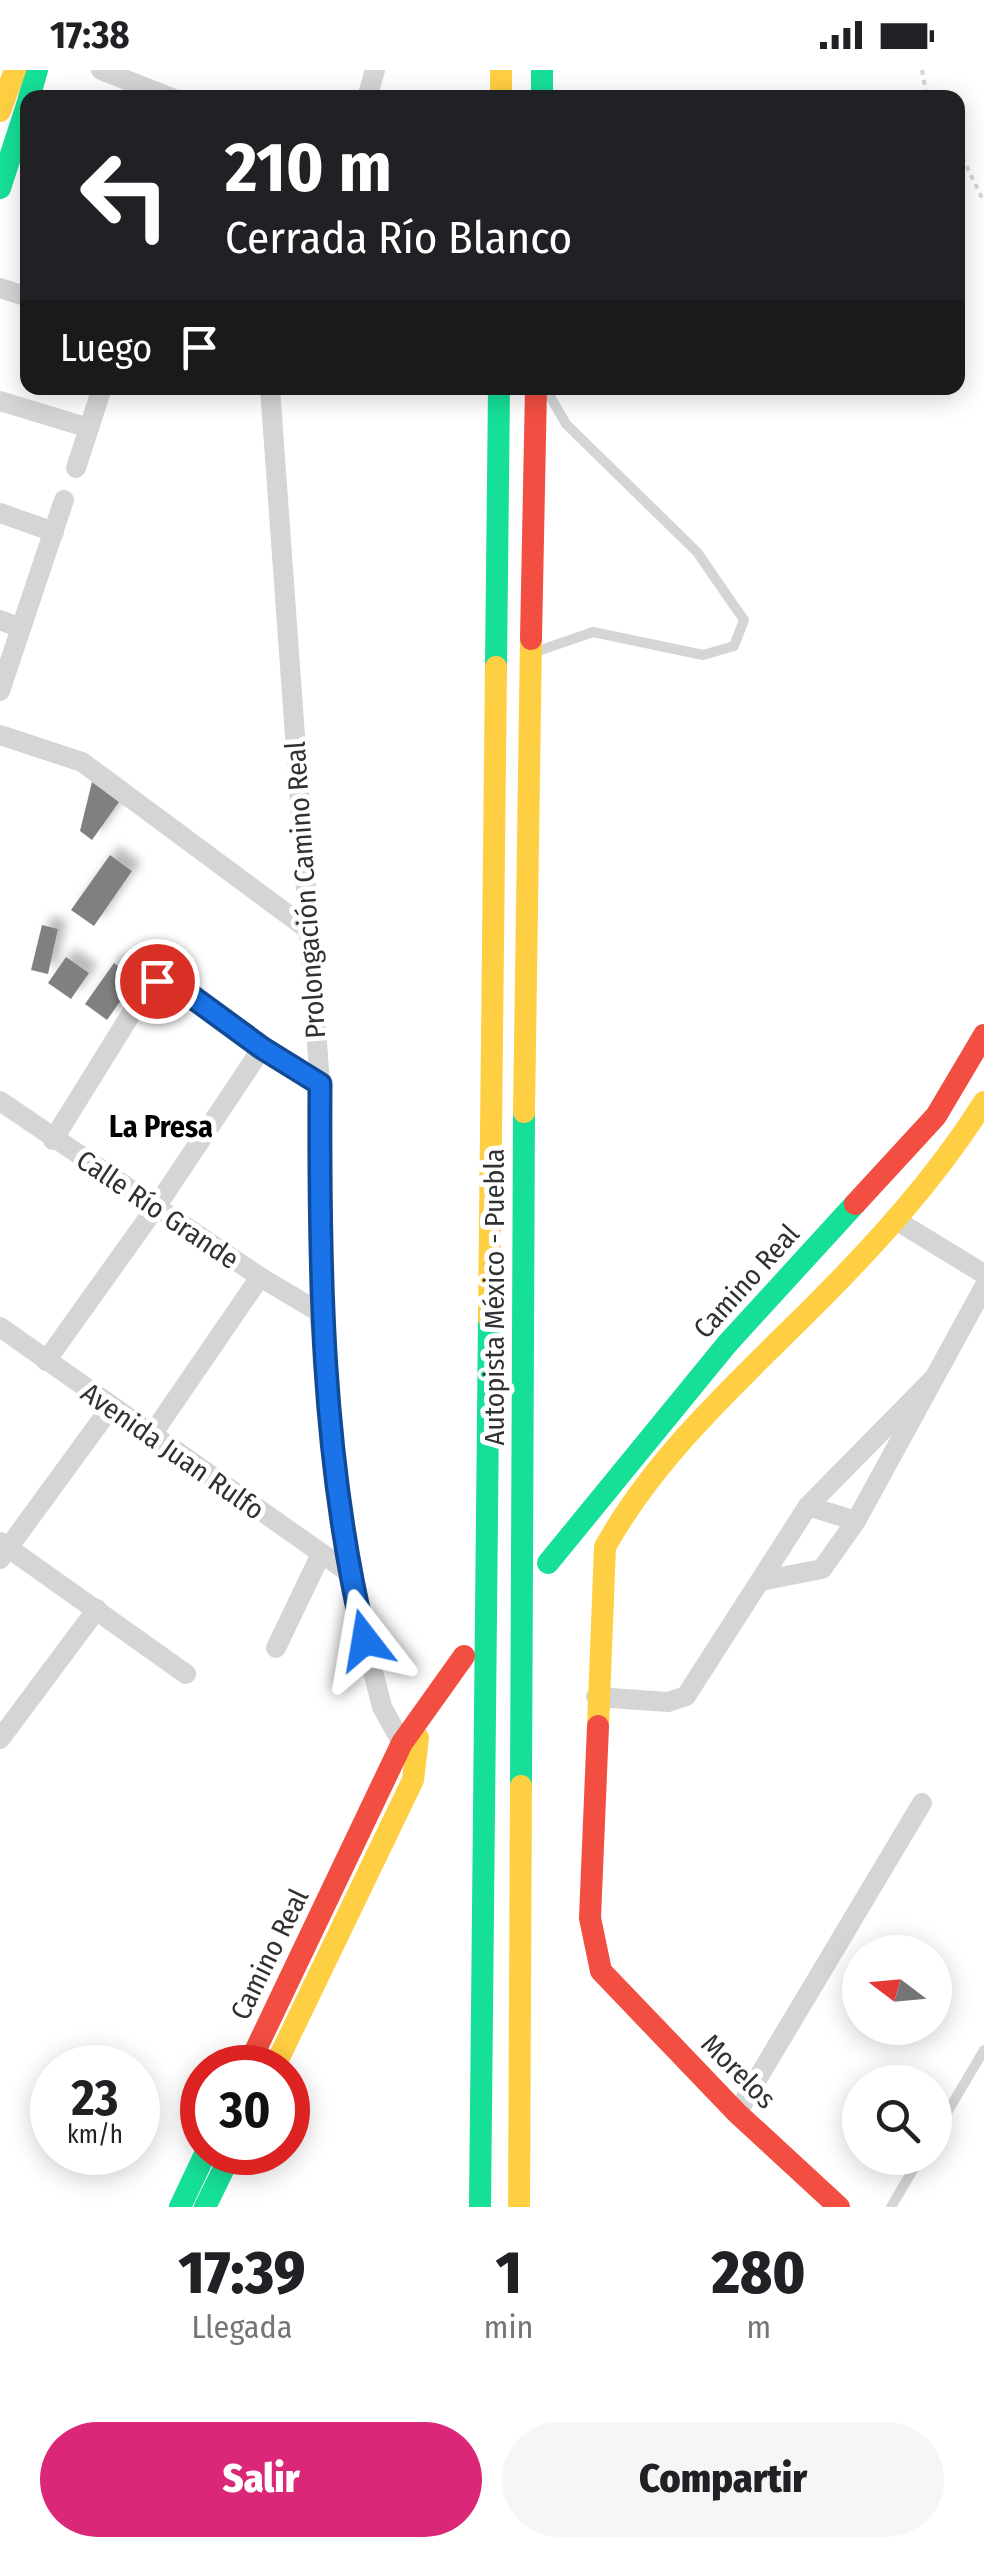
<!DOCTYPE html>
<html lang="es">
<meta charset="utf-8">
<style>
:root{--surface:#fff;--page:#f6f6f6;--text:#202124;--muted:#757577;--accent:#db2777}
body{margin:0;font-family:"Fira Sans Condensed",sans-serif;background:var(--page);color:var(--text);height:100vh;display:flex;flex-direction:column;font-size:38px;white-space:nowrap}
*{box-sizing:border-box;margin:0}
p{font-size:32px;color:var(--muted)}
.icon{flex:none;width:55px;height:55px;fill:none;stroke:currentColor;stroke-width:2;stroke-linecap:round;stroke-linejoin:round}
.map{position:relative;height:2137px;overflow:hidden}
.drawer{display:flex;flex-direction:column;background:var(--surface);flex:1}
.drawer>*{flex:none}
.top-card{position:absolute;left:20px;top:20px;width:945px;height:305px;border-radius:20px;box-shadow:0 5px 25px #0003;background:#202124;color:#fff;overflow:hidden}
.needle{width:65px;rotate:286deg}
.fabs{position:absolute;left:842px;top:1865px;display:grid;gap:20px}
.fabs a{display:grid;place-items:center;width:110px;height:110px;border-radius:50%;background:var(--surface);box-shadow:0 5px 25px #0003;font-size:50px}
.speed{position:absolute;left:30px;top:1975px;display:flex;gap:20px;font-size:50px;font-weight:700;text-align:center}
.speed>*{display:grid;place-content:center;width:130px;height:130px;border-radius:50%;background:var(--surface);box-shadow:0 5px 25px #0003;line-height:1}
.speed small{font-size:25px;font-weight:400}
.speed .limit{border:15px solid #d22;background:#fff;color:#111}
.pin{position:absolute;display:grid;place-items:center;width:85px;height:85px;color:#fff;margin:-42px;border:5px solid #fff;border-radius:50%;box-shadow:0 2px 10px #0007}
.me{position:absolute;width:110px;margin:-55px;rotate:346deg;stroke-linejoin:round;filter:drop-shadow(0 0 8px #0008)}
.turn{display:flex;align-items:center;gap:35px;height:210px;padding:0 40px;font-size:45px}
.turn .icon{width:130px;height:130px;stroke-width:2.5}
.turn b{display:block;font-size:70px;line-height:85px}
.then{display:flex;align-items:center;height:95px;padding:0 40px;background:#0003;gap:20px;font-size:38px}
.eta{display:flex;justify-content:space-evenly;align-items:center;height:170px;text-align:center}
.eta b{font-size:60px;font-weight:800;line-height:70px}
.action{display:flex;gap:20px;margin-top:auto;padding:20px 40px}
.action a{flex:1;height:115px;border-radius:60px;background:var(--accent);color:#fff;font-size:40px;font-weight:800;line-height:115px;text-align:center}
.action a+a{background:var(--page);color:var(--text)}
.status{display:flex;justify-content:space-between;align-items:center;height:70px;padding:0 50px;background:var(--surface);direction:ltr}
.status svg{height:28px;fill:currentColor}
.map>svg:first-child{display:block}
.building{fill:#808080;filter:url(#shadow)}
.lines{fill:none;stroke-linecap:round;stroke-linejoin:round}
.path{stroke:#d5d5d5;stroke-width:4;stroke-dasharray:5 5;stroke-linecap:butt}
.lane{stroke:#d5d5d5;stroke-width:10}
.street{stroke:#d5d5d5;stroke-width:20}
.fast{stroke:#16e098;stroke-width:22}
.slow{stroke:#ffcf43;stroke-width:22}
.jam{stroke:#f24e42;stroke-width:22}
.route-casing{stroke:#114b97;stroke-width:25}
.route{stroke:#1a73e8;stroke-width:18}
.labels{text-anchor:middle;stroke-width:10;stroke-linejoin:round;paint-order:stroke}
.street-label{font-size:28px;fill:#313131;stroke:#fff}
.neighbourhood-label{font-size:30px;font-weight:bold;fill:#000;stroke:#fff}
</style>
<div class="status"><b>17:38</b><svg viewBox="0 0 49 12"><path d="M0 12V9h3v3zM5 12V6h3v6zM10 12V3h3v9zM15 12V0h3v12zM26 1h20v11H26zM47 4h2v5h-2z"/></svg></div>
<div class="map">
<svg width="984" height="2137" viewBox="0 0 984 2137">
<defs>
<filter id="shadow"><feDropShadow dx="9" dy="-9" stdDeviation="5" flood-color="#0004"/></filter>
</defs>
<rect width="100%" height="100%" fill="#fff"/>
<g class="building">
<polygon points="92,712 119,732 92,770 80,761"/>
<polygon points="110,785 132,801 94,856 71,840"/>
<polygon points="42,855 58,859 48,904 31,900"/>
<polygon points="66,887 89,903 71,929 48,913"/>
<polygon points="114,893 136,909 107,950 85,934"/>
</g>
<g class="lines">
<g class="path">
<polyline points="922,0 927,28"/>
<polyline points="958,78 984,132"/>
</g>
<g class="lane">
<polyline points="541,580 593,562 703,585 734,576 744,550 697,482 566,354 551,328"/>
<polyline points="935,2063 984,1980"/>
<polyline points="891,2137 920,2088"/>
</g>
<g class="street">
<polyline points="101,0 172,28"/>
<polyline points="367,28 375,0"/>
<polyline points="0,218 28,227"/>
<polyline points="270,318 320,1014 319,1242 348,1502 382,1637 402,1673 411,1677"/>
<polyline points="0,331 89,358"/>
<polyline points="76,398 102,318"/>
<polyline points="0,443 54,462"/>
<polyline points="0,550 21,558"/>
<polyline points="0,621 64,430"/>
<polyline points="0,665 82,692 306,858"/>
<polyline points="0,1031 260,1207 319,1242"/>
<polyline points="53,1070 141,928 157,911 176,915 262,978 320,1014"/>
<polyline points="894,1149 984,1204"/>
<polyline points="0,1257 348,1502"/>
<polyline points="46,1291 156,1137 262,978"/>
<polyline points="151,1366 260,1207"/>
<polyline points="808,1436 856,1451"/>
<polyline points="0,1472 186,1604"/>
<polyline points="0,1489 111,1337"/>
<polyline points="760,1511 822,1499 856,1451 984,1217"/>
<polyline points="276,1578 321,1484"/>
<polyline points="596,1627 668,1632 686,1626 808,1436 934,1308"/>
<polyline points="0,1669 97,1539"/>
<polyline points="737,2043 922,1733"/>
</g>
<g class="fast">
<polyline points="542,0 542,28"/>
<polyline points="29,28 37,0"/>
<polyline points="0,118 28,32"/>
<polyline points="496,597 499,318"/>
<polyline points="548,1493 727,1274 855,1134"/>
<polyline points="521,1716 524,1042"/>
<polyline points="180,2137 206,2082"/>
<polyline points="205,2137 232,2082"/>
<polyline points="480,2137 489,1248"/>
</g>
<g class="slow">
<polyline points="501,0 501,28"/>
<polyline points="0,41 15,0"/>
<polyline points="524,1042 531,569"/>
<polyline points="489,1248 496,597"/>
<path d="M598,1656L605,1477C657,1384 739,1311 814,1236C877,1173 936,1108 984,1032"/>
<polyline points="274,1998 413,1710 418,1668"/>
<polyline points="519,2137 521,1716"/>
</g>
<g class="jam">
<polyline points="531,569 536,318"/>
<polyline points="855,1134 936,1046 984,965"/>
<polyline points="598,1656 590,1848 601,1901 737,2043 839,2137"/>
<polyline points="247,1998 402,1673 464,1586"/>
</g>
</g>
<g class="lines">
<defs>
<path id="route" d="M157,911L176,915L262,978L320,1014C319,1200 321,1388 365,1570"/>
</defs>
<use href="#route" class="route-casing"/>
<use href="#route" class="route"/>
</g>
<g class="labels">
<g class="street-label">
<text transform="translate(305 820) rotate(-94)" y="10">Prolongación Camino Real</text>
<text transform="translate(158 1139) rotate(34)" y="10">Calle Río Grande</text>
<text transform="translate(746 1211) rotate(-48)" y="10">Camino Real</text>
<text transform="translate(494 1227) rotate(-90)" y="10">Autopista México - Puebla</text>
<text transform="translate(173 1381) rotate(35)" y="10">Avenida Juan Rulfo</text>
<text transform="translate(269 1884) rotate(-64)" y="10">Camino Real</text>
<text transform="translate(739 2001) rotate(45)" y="10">Morelos</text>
</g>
<g class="neighbourhood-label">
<text x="161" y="1067">La Presa</text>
</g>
</g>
</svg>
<div class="fabs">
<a><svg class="needle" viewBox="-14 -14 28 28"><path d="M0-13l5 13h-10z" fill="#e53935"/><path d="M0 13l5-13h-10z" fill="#757577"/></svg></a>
<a><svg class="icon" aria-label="search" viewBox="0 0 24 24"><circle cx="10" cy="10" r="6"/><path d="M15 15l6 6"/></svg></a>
</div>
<div class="speed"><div>23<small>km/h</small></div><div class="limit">30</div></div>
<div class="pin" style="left:157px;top:911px;background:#d93025"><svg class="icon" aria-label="arrive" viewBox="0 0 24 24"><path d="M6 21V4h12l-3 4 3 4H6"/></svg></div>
<svg class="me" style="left:365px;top:1570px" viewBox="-20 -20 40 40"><path d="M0-17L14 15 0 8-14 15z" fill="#1a73e8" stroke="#fff" stroke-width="4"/></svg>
<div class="top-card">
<div class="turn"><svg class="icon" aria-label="left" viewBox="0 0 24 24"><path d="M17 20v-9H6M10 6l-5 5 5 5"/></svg><div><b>210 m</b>Cerrada Río Blanco</div></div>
<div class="then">Luego<svg class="icon" aria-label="arrive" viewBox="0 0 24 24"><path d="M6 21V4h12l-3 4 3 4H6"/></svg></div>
</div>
</div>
<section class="drawer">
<div class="eta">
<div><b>17:39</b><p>Llegada</p></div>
<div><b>1</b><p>min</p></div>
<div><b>280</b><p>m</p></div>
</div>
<div class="action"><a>Salir</a><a>Compartir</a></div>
</section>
